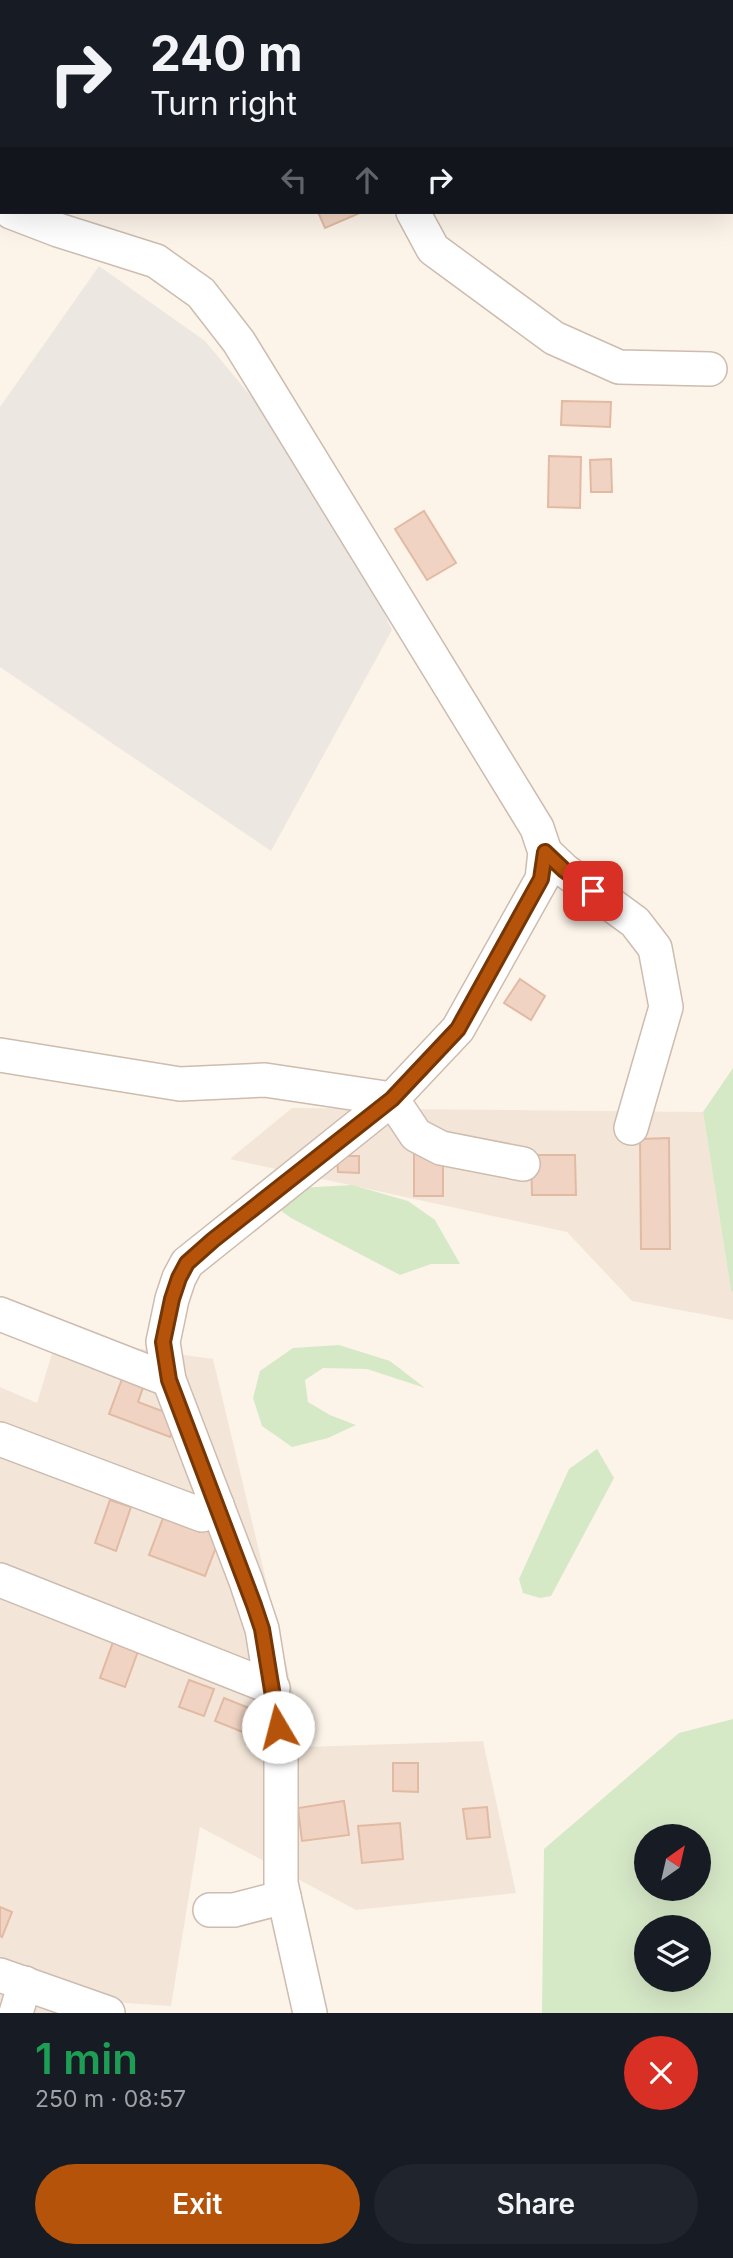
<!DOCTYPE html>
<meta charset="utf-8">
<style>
:root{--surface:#171b24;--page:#20242c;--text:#f1f3f6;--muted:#9ea1a6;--accent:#b45309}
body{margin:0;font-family:Inter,sans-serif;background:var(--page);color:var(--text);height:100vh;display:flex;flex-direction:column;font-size:26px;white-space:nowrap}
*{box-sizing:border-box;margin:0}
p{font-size:23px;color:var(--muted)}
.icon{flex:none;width:38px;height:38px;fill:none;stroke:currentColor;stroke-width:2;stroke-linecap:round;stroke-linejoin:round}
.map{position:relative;height:2013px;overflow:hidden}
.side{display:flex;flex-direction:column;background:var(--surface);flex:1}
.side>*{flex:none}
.guide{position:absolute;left:0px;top:0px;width:733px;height:214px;box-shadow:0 7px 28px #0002;background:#171b24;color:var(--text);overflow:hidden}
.needle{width:46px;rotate:34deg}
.tools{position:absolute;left:634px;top:1824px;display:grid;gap:14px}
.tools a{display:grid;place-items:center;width:77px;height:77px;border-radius:50%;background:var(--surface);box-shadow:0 7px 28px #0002;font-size:35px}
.pin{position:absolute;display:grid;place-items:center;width:60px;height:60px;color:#fff;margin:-30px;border-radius:14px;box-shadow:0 4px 10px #0006}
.me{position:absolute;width:77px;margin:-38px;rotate:352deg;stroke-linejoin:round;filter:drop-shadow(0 0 5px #0008)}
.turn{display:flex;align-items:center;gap:24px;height:147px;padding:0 35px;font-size:32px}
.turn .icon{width:91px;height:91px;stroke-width:2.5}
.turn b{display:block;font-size:49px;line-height:60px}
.lanes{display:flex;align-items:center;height:66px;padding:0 35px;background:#0003;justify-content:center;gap:35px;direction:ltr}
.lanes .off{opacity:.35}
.round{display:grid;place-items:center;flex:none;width:74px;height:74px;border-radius:37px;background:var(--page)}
.headline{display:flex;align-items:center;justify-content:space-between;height:119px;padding:0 35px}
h1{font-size:42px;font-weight:600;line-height:52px;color:#1e9e55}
.primary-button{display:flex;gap:14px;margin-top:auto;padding:14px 35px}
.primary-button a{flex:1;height:80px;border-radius:42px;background:var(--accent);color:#fff;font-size:28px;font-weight:600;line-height:80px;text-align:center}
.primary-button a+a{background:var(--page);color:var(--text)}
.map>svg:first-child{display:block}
.residential{fill:#f3e6d8}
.industrial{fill:#ede7e2}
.green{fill:#d6e9c7;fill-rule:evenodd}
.building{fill:#f0d3c2;stroke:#e2baa3;stroke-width:2}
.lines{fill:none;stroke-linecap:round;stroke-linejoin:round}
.minor-casing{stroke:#cdbcaf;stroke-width:36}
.major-casing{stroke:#d8d1cd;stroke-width:41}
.path{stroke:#d5b6a4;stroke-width:4.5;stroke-dasharray:2 5;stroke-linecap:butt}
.minor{stroke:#fff;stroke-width:33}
.major{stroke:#f7d7a5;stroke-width:38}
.route-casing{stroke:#753606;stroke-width:18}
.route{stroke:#b45309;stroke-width:12}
</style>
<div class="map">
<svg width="733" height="2013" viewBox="0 0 733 2013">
<rect width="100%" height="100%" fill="#fcf4e9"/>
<g class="residential">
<polygon points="292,1108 703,1112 731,1291 733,1291 733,1320 632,1301 567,1232 230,1159"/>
<polygon points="57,1337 213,1359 306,1747 483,1741 516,1893 356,1910 200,1827 171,2006 80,2000 75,2013 0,2013 0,1387 37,1403"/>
</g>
<polygon class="industrial" points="99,266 205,341 279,430 365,572 392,630 271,851 0,667 0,407"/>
<g class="green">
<polygon points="733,1068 733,1291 731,1291 703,1112"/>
<polygon points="352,1185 408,1201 435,1220 460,1264 431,1264 400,1275 291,1218 263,1198 298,1188"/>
<polygon points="339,1345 390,1361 425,1388 367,1369 323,1368 305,1380 308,1402 330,1415 356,1425 328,1438 292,1447 262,1426 253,1398 260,1371 293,1348"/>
<polygon points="597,1449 614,1478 551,1596 540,1598 523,1593 519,1579 569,1469"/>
<path d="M733,1719V2013H542L544,1849L679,1733ZM646,1836H698V1888H646ZM646,1927H698V1979H646Z"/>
</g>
<g class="building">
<polygon points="318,212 362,212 325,228"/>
<polygon points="562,401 611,402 610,427 561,425"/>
<polygon points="549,456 581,457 580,508 548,507"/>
<polygon points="611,459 612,492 591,492 590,460"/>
<polygon points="424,511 456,563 427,580 395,529"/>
<polygon points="520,979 545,996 531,1020 504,1003"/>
<polygon points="669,1138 670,1249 641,1249 640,1139"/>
<rect x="414" y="1149" width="29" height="47"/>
<polygon points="531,1155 575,1155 576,1195 532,1195"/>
<polygon points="337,1156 359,1156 359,1173 338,1172"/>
<polygon points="125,1371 146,1379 138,1402 178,1417 170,1437 109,1414"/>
<polygon points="110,1500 131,1507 116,1551 95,1543"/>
<polygon points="165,1513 221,1534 205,1576 149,1555"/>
<polygon points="116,1634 141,1643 125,1687 100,1678"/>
<polygon points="189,1680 214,1689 204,1716 179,1707"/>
<polygon points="224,1698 254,1710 245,1733 215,1721"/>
<polygon points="393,1763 418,1763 418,1792 393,1791"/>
<polygon points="344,1801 349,1835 302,1841 298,1808"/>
<polygon points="487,1807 490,1837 467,1839 463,1809"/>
<polygon points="400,1823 403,1859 362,1863 358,1826"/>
<polygon points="0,1907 12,1912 2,1937 0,1936"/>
</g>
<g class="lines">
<defs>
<g id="minor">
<polyline points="252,0 252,2"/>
<polyline points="374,0 375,2"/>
<polyline points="521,0 522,2"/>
<polyline points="715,0 716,2"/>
<polyline points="11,212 58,230 156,261 201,293 239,342 537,828 545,852 542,879 458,1029 392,1099 187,1263 179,1278 172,1299 163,1342 169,1380 246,1581 262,1629 281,1747 281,1883 310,2013"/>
<polyline points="413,212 433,249 554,338 619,367 710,369"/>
<polyline points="545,852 564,870 635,922 655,948 666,1007 631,1128"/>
<polyline points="0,1055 180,1084 265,1080 392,1099 416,1135 441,1148 523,1164"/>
<polyline points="0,1314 169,1380"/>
<polyline points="0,1439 202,1515 217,1505"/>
<polyline points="0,1580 273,1688"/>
<polyline points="210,1910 234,1910 284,1897"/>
<polyline points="0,1975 108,2013"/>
<polyline points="16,2013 25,1983"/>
</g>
<g id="major">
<polyline points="441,2 444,0"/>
<polyline points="0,185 2,185"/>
</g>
</defs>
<use href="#minor" class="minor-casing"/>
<use href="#major" class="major-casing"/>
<g class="path">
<polyline points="6,2 7,0"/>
<polyline points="0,15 2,11"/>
<polyline points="0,140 2,146"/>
</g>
<use href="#minor" class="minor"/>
<use href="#major" class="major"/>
</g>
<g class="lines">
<defs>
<polyline id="route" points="278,1727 262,1629 254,1605 169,1380 163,1342 172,1299 179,1278 187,1263 213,1240 392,1099 458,1029 541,879 545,852 564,870 593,891"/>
</defs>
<use href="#route" class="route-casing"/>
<use href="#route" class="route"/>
</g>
</svg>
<div class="tools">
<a><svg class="needle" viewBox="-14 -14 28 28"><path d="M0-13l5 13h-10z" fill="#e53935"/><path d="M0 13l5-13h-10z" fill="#9ea1a6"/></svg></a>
<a><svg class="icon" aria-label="layers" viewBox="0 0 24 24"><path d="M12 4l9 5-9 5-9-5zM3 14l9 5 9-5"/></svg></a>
</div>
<div class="pin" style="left:593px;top:891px;background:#d93025"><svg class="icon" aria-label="arrive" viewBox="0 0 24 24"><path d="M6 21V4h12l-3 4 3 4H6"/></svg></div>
<svg class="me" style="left:278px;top:1727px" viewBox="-20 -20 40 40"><circle r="19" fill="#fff"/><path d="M0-13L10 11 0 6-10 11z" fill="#b45309"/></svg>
<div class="guide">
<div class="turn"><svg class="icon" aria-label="right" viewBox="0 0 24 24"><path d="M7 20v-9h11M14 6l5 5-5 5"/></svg><div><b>240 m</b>Turn right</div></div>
<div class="lanes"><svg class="icon off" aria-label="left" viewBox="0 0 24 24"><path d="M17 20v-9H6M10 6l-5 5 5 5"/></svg><svg class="icon off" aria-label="ahead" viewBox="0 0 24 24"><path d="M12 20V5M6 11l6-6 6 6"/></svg><svg class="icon" aria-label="right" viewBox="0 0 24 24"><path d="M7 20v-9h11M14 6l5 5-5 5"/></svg></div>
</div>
</div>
<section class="side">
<div class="headline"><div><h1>1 min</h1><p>250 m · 08:57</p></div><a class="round" style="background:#d93025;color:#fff"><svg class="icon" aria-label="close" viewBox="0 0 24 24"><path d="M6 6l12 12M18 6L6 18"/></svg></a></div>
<div class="primary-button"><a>Exit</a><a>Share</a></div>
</section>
